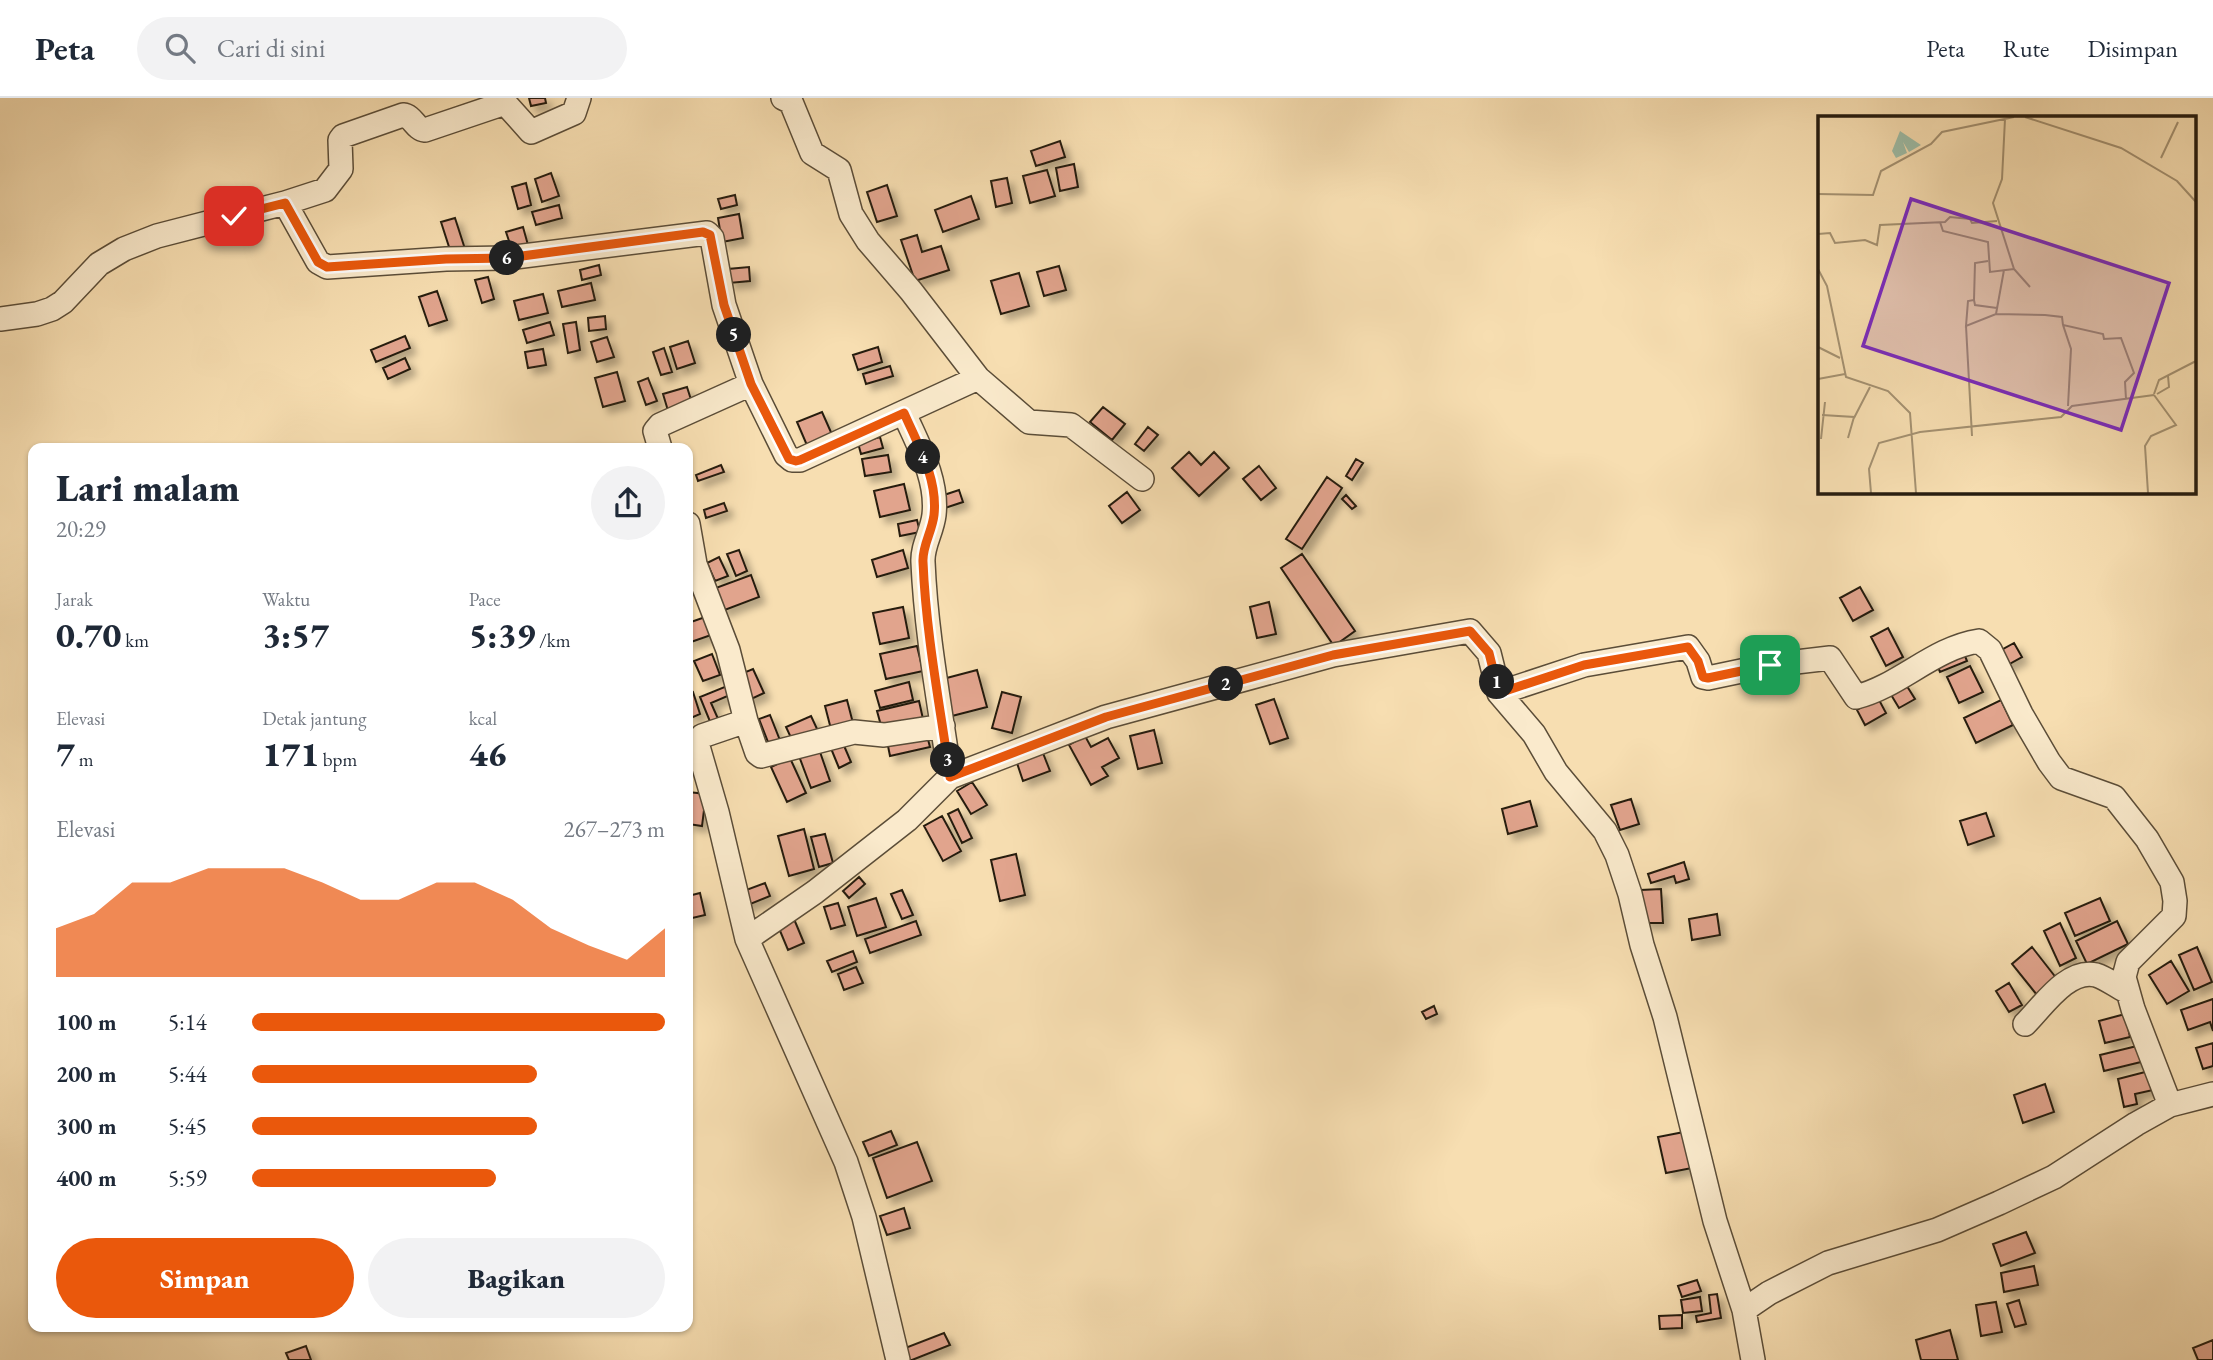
<!DOCTYPE html>
<html lang="id">
<meta charset="utf-8">
<style>
body{margin:0;font-family:"EB Garamond",serif;background:#f2f2f3;color:#1f2937;height:100vh;display:flex;flex-direction:column;font-size:26px;white-space:nowrap}
*{box-sizing:border-box;margin:0}
p{font-size:23px;color:#747a83}
.icon{flex:none;width:38px;height:38px;fill:none;stroke:currentColor;stroke-width:2;stroke-linecap:round;stroke-linejoin:round}
.map{position:relative;flex:1;overflow:hidden}
.side{position:absolute;left:28px;top:345px;width:665px;height:889px;display:flex;flex-direction:column;background:#fff;border-radius:14px;box-shadow:0 2px 5px #0004}
.side>*{flex:none}
.pin{position:absolute;display:grid;place-items:center;width:60px;height:60px;color:#fff;margin:-30px;border-radius:14px;box-shadow:0 4px 10px #0006}
.km{position:absolute;width:35px;height:35px;margin:-18px;border-radius:50%;background:#222;color:#fff;font-size:19px;line-height:35px;text-align:center}
.round{display:grid;place-items:center;flex:none;width:74px;height:74px;border-radius:37px;background:#f2f2f3}
.overview{display:flex;align-items:center;justify-content:space-between;height:119px;padding:0 28px}
h1{font-size:38px;font-weight:800;line-height:52px}
.stats{display:grid;grid-template-columns:repeat(3,1fr);gap:10px;height:119px;padding:7px 28px}
.stats div{display:grid;align-content:center}
.stats b{font-size:35px;font-weight:800}
.stats small{font-size:19px;font-weight:400}
.stats p{font-size:19px}
.chart{height:196px;padding:14px 28px}
.chart p{display:flex;justify-content:space-between}
.chart svg{width:100%;height:126px;margin-top:7px;fill:#ea580c;opacity:.7}
.button{display:flex;gap:14px;margin-top:auto;padding:14px 28px}
.button a{flex:1;height:80px;border-radius:42px;background:#ea580c;color:#fff;font-size:28px;font-weight:800;line-height:80px;text-align:center}
.button a+a{background:#f2f2f3;color:#1f2937}
ul{padding:0 28px;list-style:none;font-size:23px}
li{display:grid;grid-template-columns:112px 84px 1fr;align-items:center;height:52px}
li i{height:18px;border-radius:9px;background:#ea580c}
header{display:flex;align-items:center;gap:42px;box-sizing:border-box;height:98px;padding:0 35px;background:#fff;border-bottom:2px solid #e0e1e3}
header strong{font-size:33px}
nav{display:flex;gap:38px;margin-inline-start:auto;font-size:24px}
.search{width:490px;height:63px;background:#f2f2f3;display:flex;align-items:center;gap:18px;box-sizing:border-box;padding:0 24px;border-radius:38px;color:#747a83;font-size:26px}
.map>svg:first-child{display:block}
.building{fill:#e1a48d;stroke:#271d10;stroke-width:2;filter:url(#shadow)}
.lines{fill:none;stroke-linecap:round;stroke-linejoin:round}
.minor-casing{stroke:#5b4d38;stroke-width:26}
.minor{stroke:#faeacc;stroke-width:23}
.route-casing{stroke:#fff;stroke-width:14}
.route{stroke:#ea580c;stroke-width:9}
.inset-road{fill:none;stroke:#a49171;stroke-width:2}
.view{fill:#7b2cbf;fill-opacity:0.15;stroke:#7b2cbf;stroke-width:3.5}
.inset-edge{fill:none;stroke:#271d10;stroke-width:3.5}
</style>
<header>
<strong>Peta</strong>
<div class="search"><svg class="icon" aria-label="search" viewBox="0 0 24 24"><circle cx="10" cy="10" r="6"/><path d="M15 15l6 6"/></svg>Cari di sini</div>
<nav><a>Peta</a><a>Rute</a><a>Disimpan</a></nav>
</header>
<div class="map">
<svg width="2213" height="1262" viewBox="0 0 2213 1262">
<defs>
<filter id="shadow"><feDropShadow dx="6" dy="6" stdDeviation="3.5" flood-color="#0004"/></filter>
</defs>
<rect width="100%" height="100%" fill="#f7deb1"/>
<filter id="stains"><feTurbulence type="fractalNoise" baseFrequency=".00286" numOctaves="4"/><feColorMatrix values="0 0 0 0 .2 0 0 0 0 .09 0 0 0 0 .02 0 0 0 .5 -.17"/></filter>
<radialGradient id="worn" r=".72"><stop offset=".6" stop-color="#630" stop-opacity="0"/><stop offset="1" stop-color="#630" stop-opacity=".3"/></radialGradient>
<path class="building" d="M529 0H545L546 5 531 8Z
M1060 43 1065 59 1036 68 1031 53Z
M1074 66 1078 89 1060 93 1056 70Z
M1047 72 1055 98 1030 105 1023 78Z
M551 75 559 98 542 104 535 81Z
M1007 80 1012 105 996 109 991 83Z
M526 85 531 107 518 111 512 89Z
M887 87 897 118 877 124 867 94Z
M735 97 737 107 721 111 718 101Z
M971 98 979 121 943 134 935 112Z
M559 107 562 120 536 127 532 114Z
M739 116 743 140 722 144 718 120Z
M455 120 465 151 451 155 441 124Z
M523 129 528 147 512 152 506 134Z
M917 137 922 154 941 148 949 172 915 183 901 142Z
M599 167 601 177 582 182 580 172Z
M1059 168 1066 192 1044 198 1037 174Z
M749 169 750 183 729 185 728 171Z
M1019 175 1029 208 1001 216 991 183Z
M488 179 494 201 482 205 475 182Z
M591 185 595 202 562 209 558 193Z
M437 193 447 222 429 228 419 199Z
M543 196 548 215 519 222 514 203Z
M605 218 606 231 589 233 588 220Z
M550 224 554 237 527 245 523 232Z
M576 224 580 252 568 255 563 226Z
M405 238 410 250 376 264 371 252Z
M607 239 614 259 597 264 591 244Z
M688 243 695 265 677 271 670 249Z
M878 249 882 264 858 272 853 257Z
M664 250 672 274 661 277 653 254Z
M543 251 546 267 528 270 525 254Z
M405 260 410 271 388 281 383 270Z
M890 268 893 278 866 286 863 276Z
M617 274 625 303 603 309 595 280Z
M648 280 657 303 646 307 638 284Z
M687 289 693 308 669 316 663 296Z
M1103 309 1125 326 1112 342 1090 324Z
M822 314 834 341 809 352 797 324Z
M1148 329 1158 337 1144 353 1135 346Z
M880 339 883 350 861 356 858 345Z
M1189 354 1201 367 1214 354 1229 370 1199 398 1172 370Z
M888 357 891 374 865 378 862 361Z
M1356 361 1363 365 1352 382 1346 378Z
M721 367 724 374 698 383 696 377Z
M1259 368 1276 390 1261 402 1243 381Z
M1327 379 1342 390 1302 451 1286 441Z
M904 386 910 412 880 419 874 393Z
M959 392 963 404 945 410 941 398Z
M1127 394 1140 412 1122 425 1109 408Z
M1346 397 1356 408 1352 411 1342 401Z
M724 405 727 413 706 420 704 412Z
M917 422 920 434 900 438 898 426Z
M739 452 747 473 736 478 727 456Z
M903 452 908 470 877 479 872 462Z
M1302 456 1355 533 1334 548 1281 470Z
M719 459 728 478 715 483 707 465Z
M751 477 759 499 722 513 713 491Z
M1860 489 1873 512 1853 523 1840 500Z
M1269 504 1276 536 1257 540 1250 509Z
M903 509 909 540 880 546 873 515Z
M711 517 717 535 688 545V525Z
M1888 530 1903 559 1886 568 1871 539Z
M2014 545 2022 559 2004 569 1996 555Z
M917 548 923 573 886 581 880 556Z
M1962 551 1967 563 1940 574 1935 562Z
M712 556 720 577 703 583 694 563Z
M1970 568 1983 594 1959 605 1947 579Z
M753 571 764 595 747 603 736 578Z
M977 572 987 609 948 619 939 582Z
M909 584 913 602 880 610 875 593Z
M1905 585 1915 601 1899 610 1890 595Z
M727 588 730 597 711 605 719 623 711 626 700 599Z
M693 594 700 616 691 620 688 611V596Z
M1002 594 1021 599 1012 635 992 630Z
M1878 600 1886 615 1865 627 1857 612Z
M1274 601 1288 640 1270 646 1256 607Z
M847 602 854 629 832 635 825 608Z
M2001 602 2013 627 1976 645 1964 620Z
M919 603 923 621 882 631 877 613Z
M770 617 781 645 770 649 759 621Z
M811 618 818 633 793 644 786 629Z
M1154 632 1162 665 1138 671 1130 638Z
M926 634 930 649 890 658 887 643Z
M1085 638 1091 649 1108 640 1119 660 1102 669 1108 678 1091 687 1069 647Z
M842 643 851 664 839 670 830 648Z
M1041 650 1050 673 1023 683 1015 659Z
M819 651 830 683 811 690 799 658Z
M790 660 806 695 787 704 771 669Z
M972 684 987 707 971 716 957 693Z
M688 694 706 696 702 728 688 726Z
M1631 701 1639 726 1620 732 1611 707Z
M1530 703 1537 728 1508 736 1502 711Z
M958 711 972 740 962 745 948 716Z
M1986 715 1994 738 1968 747 1960 723Z
M942 718 961 753 943 763 924 728Z
M804 731 814 771 789 778 778 738Z
M825 736 833 765 819 769 811 739Z
M1016 756 1025 797 1000 803 991 762Z
M1684 764 1689 781 1676 785 1674 778 1651 785 1648 776Z
M859 779 865 786 849 800 843 793Z
M765 785 770 798 743 809 738 795Z
M1661 791 1663 825H1643L1641 792Z
M902 792 913 817 902 821 891 796Z
M700 795 705 817 688 821V798Z
M876 800 886 829 857 838 848 809Z
M2100 800 2110 823 2075 838 2065 815Z
M838 805 845 827 831 831 824 809Z
M1717 816 1720 837 1692 842 1689 821Z
M794 821 804 845 788 852 778 828Z
M916 823 921 837 870 855 865 841Z
M2117 823 2128 846 2087 866 2076 843Z
M2060 825 2076 860 2060 868 2044 833Z
M2032 849 2057 881 2037 897 2012 866Z
M2197 849 2212 884 2194 892 2179 857Z
M853 853 857 864 832 874 827 863Z
M2171 863 2189 893 2167 906 2149 877Z
M856 869 863 885 844 892 838 876Z
M2009 885 2022 907 2009 914 1996 893Z
M2213 901V933L2210 924 2188 932 2181 912Z
M1434 908 1437 916 1426 921 1422 914Z
M2125 916 2130 939 2105 945 2099 923Z
M2213 945V968L2203 971 2196 950Z
M2137 948 2141 964 2104 973 2100 957Z
M2149 973 2153 992 2135 996 2137 1006 2124 1009 2118 981Z
M2045 986 2054 1014 2023 1025 2014 997Z
M891 1033 897 1047 869 1058 863 1044Z
M1684 1034 1692 1070 1666 1075 1658 1039Z
M917 1044 932 1083 887 1100 873 1060Z
M904 1110 910 1130 887 1137 880 1118Z
M2026 1134 2035 1155 2001 1168 1993 1146Z
M2034 1168 2038 1187 2004 1194 2001 1175Z
M1697 1182 1701 1193 1682 1199 1678 1188Z
M1717 1196 1721 1220 1697 1224 1696 1218 1711 1215 1709 1197Z
M1700 1199 1702 1213 1683 1215 1681 1202Z
M2019 1202 2026 1226 2015 1229 2007 1206Z
M1996 1204 2002 1234 1981 1238 1976 1207Z
M1682 1217V1230L1660 1231 1659 1218Z
M1950 1232 1958 1262H1921L1916 1242Z
M944 1235 950 1247 912 1262H904L900 1252Z
M2213 1242V1262H2198L2193 1250Z
M306 1248 311 1262H289L286 1255Z"/>
<g class="lines">
<g class="minor-casing">
<path id="minor" d="M783 0 791 4 812 55 839 72 851 116 868 143 911 193 978 280 1029 324 1071 327 1142 381
M285 105 318 164 327 169 446 161 507 160 707 135 712 140 724 207 751 286 786 357 792 362H800L978 280
M0 221 37 216 52 211 63 204 99 166 124 151 157 138 285 105 325 92 341 71 340 42 343 38 403 17C413 18 415 31 425 32L505 5 531 34 574 15 579 0
M904 315C918 347 938 381 934 417 932 434 922 448 923 464 926 536 940 608 950 679
M660 350 655 333 660 327 751 286
M688 426 695 466 728 552 746 623 702 638 697 645 717 714 747 841 815 794 907 722 950 679 1106 619 1333 557 1470 533 1489 555 1499 595 1584 567 1688 549 1698 563 1703 579 1708 580 1770 567 1830 560 1856 599C1900 588 1933 550 1979 543L1990 552 2021 616 2049 664 2061 680 2114 699 2147 741 2172 784 2175 803 2174 818 2128 864 2124 879 2133 911 2170 1007
M1499 595 1534 636 1556 674 1605 733 1617 757 1630 796 1642 847 1665 919 1715 1123 1744 1212
M746 623 757 655 761 658 854 634 884 637 943 628
M747 841 846 1064 864 1119 898 1262
M2025 926C2043 908 2068 870 2096 877 2106 880 2116 888 2126 893
M1753 1262 1744 1212 1769 1195 1828 1165 1937 1132 1999 1105 2054 1079 2136 1026 2170 1007 2213 996"/>
</g>
<use href="#minor" class="minor"/>
</g>
<g class="lines">
<g class="route-casing">
<path id="route" d="M234 118 285 105 318 164 327 169 446 161 507 160 703 134 710 137 724 207 751 286 789 361 796 363 800 362 904 315C918 347 938 381 934 417 932 434 922 448 923 464 926 536 940 608 950 679L1106 619 1333 557 1470 533 1489 555 1499 595 1584 567 1688 549 1698 563 1703 579 1708 580 1770 567"/>
</g>
<use href="#route" class="route"/>
</g>
<g transform="translate(1818 18)">
<rect width="378" height="378" fill="#f7deb1"/>
<path d="M82 15 103 29 91 36 85 26 89 37 78 42 74 35Z" fill="#9ebda7"/>
<path class="inset-road" d="M207 1 303 32 359 65 378 86M187 3 184 63 175 87 196 153 212 171M343 42 360 6M0 78 55 79 63 55 113 28 124 16 196 1M122 106 125 115 170 126 172 156 196 153M0 118 12 117 17 127 47 124 59 129 62 109 127 106 132 101 152 103 154 107 179 105M170 145 157 147 156 184 150 185 148 210 178 198 227 199 244 201 245 209 285 218 286 223 303 222 316 257 307 266 308 283M0 153 9 170 28 261 70 275 92 297 98 377M156 184 157 189 179 192M178 198 186 154M245 209 253 233 250 290M148 210 154 320M0 231 22 242M0 263 27 258M336 278 341 264 378 245M339 278 351 271 350 260M4 299 36 301 30 322M36 302 52 271M3 323 7 286M53 377 51 353 61 327 102 316 243 301 254 290 336 279M330 377 327 330 333 320 358 309 336 279"/>
<path class="view" d="M93 83 351 167 303 314 45 230Z"/>
<rect width="378" height="378" class="inset-edge"/>
</g>
<rect width="100%" height="100%" filter="url(#stains)"/>
<rect width="100%" height="100%" fill="url(#worn)"/>
</svg>
<div class="pin" style="left:1770px;top:567px;background:#1e9e55"><svg class="icon" aria-label="arrive" viewBox="0 0 24 24"><path d="M6 21V4h12l-3 4 3 4H6"/></svg></div>
<div class="pin" style="left:234px;top:118px;background:#d93025"><svg class="icon" aria-label="check" viewBox="0 0 24 24"><path d="M5 12l5 5 9-10"/></svg></div>
<b class="km" style="left:1497px;top:584px">1</b>
<b class="km" style="left:1226px;top:586px">2</b>
<b class="km" style="left:948px;top:662px">3</b>
<b class="km" style="left:923px;top:359px">4</b>
<b class="km" style="left:734px;top:237px">5</b>
<b class="km" style="left:507px;top:160px">6</b>
<section class="side">
<div class="overview"><div><h1>Lari malam</h1><p>20:29</p></div><a class="round"><svg class="icon" aria-label="share" viewBox="0 0 24 24"><path d="M12 15V3M7 8l5-5 5 5M5 13v7h14v-7"/></svg></a></div>
<div class="stats">
<div><p>Jarak</p><b>0.70<small> km</small></b></div>
<div><p>Waktu</p><b>3:57</b></div>
<div><p>Pace</p><b>5:39<small> /km</small></b></div>
</div>
<div class="stats">
<div><p>Elevasi</p><b>7<small> m</small></b></div>
<div><p>Detak jantung</p><b>171<small> bpm</small></b></div>
<div><p>kcal</p><b>46</b></div>
</div>
<div class="chart"><p><span>Elevasi</span>267–273 m</p>
<svg viewBox="0 0 160 44" preserveAspectRatio="none"><path d="M0 44V27L10 22L20 11L30 11L40 6L50 6L60 6L70 11L80 17L90 17L100 11L110 11L120 17L130 27L140 33L150 38L160 27V44z"/></svg>
</div>
<ul>
<li><b>100 m</b>5:14<i style="width:100%"></i></li>
<li><b>200 m</b>5:44<i style="width:69%"></i></li>
<li><b>300 m</b>5:45<i style="width:69%"></i></li>
<li><b>400 m</b>5:59<i style="width:59%"></i></li>
</ul>
<div class="button"><a>Simpan</a><a>Bagikan</a></div>
</section>
</div>
